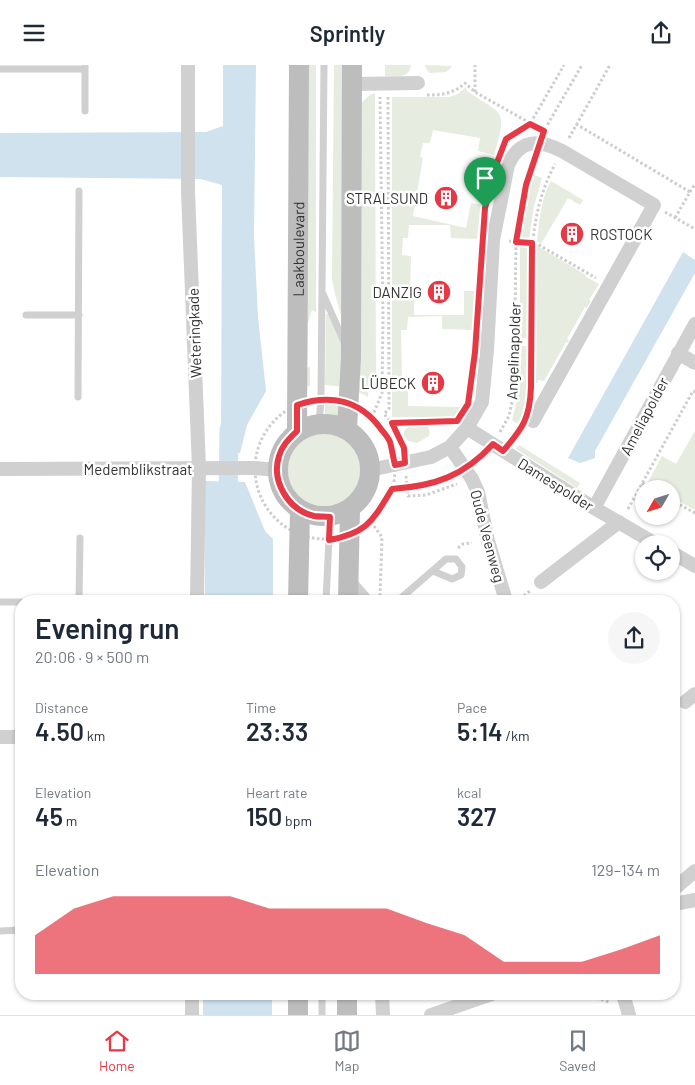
<!DOCTYPE html>
<meta charset="utf-8">
<style>
body{margin:0;font-family:Barlow,sans-serif;background:#f6f6f7;color:#1f2937;height:100vh;display:flex;flex-direction:column;font-size:19px;white-space:nowrap}
*{box-sizing:border-box;margin:0}
p{font-size:16px;color:#747a83}
.icon{flex:none;width:28px;height:28px;fill:none;stroke:currentColor;stroke-width:2;stroke-linecap:round;stroke-linejoin:round}
.map{position:relative;flex:1;overflow:hidden}
.drawer{position:absolute;left:15px;top:530px;width:665px;height:405px;display:flex;flex-direction:column;background:#fff;border-radius:20px;box-shadow:0 1px 4px #0004}
.drawer>*{flex:none}
.needle{width:32px;rotate:231deg}
.buttons{position:absolute;left:635px;top:415px;display:grid;gap:10px}
.buttons a{display:grid;place-items:center;width:45px;height:45px;border-radius:50%;background:#fff;box-shadow:0 1px 4px #0004;font-size:25px}
.pin{position:absolute;display:grid;place-items:center;width:42px;height:42px;color:#fff;margin:-51px -21px;border-radius:50% 50% 50% 0;rotate:-45deg;box-shadow:0 0 5px #0007}
.pin .icon{rotate:45deg}
.round{display:grid;place-items:center;flex:none;width:52px;height:52px;border-radius:26px;background:#f6f6f7}
.headline{display:flex;align-items:center;justify-content:space-between;height:85px;padding:0 20px}
h1{font-size:28px;font-weight:600;line-height:38px}
.figures{display:grid;grid-template-columns:repeat(3,1fr);gap:8px;height:85px;padding:5px 20px}
.figures div{display:grid;align-content:center}
.figures b{font-size:25px;font-weight:600}
.figures small{font-size:14px;font-weight:400}
.figures p{font-size:14px}
.chart{height:140px;padding:10px 20px}
.chart p{display:flex;justify-content:space-between}
.chart svg{width:100%;height:90px;margin-top:5px;fill:#e63946;opacity:.7}
header{display:flex;justify-content:space-between;align-items:center;height:65px;padding:0 20px;background:#fff;font-size:22px;font-weight:600}
.dock{display:flex;justify-content:space-around;align-items:center;height:70px;border-top:1px solid #e0e1e3;background:#fff;font-size:14px;color:#747a83}
.dock a{display:grid;justify-items:center;gap:2px}
.dock .current{color:#e63946}
.map>svg:first-child{display:block}
.green{fill:#e6ecdf}
.water{fill:#cfe2ee}
.lines{fill:none;stroke-linecap:round;stroke-linejoin:round}
.canal{stroke:#cfe2ee;stroke-width:19}
.path{stroke:#cdcdcd;stroke-width:3;stroke-dasharray:2.5 2.5;stroke-linecap:butt}
.service{stroke:#d0d0d0;stroke-width:7}
.minor{stroke:#d0d0d0;stroke-width:14}
.secondary{stroke:#bdbdbd;stroke-width:20}
.route-casing{stroke:#fff;stroke-width:10}
.route{stroke:#e63946;stroke-width:6}
.labels{text-anchor:middle;dominant-baseline:central;stroke-width:5;stroke-linejoin:round;paint-order:stroke}
.poi-label{font-size:15px;fill:#333;stroke:#fff;text-anchor:end}
.street-label{font-size:15px;fill:#333;stroke:#fff}
</style>
<header><svg class="icon" aria-label="menu" viewBox="0 0 24 24"><path d="M4 6h16M4 12h16M4 18h16"/></svg>Sprintly<svg class="icon" aria-label="share" viewBox="0 0 24 24"><path d="M12 15V3M7 8l5-5 5 5M5 13v7h14v-7"/></svg></header>
<div class="map">
<svg width="695" height="950" viewBox="0 0 695 950">
<rect width="100%" height="100%" fill="#fff"/>
<path class="green" d="M304 0H316V247L312 245 308 258 307 303 310 302V321L304 322Z
M334 0H345L342 254 335 229 332 214Z
M385 0H411C410 14 396 11 385 11Z
M425 0 451 1V3L446 7 430 8 426 4Z
M466 22 467 26C503 51 508 42 494 90L478 86 480 73 433 65 430 78H423L420 92 423 93 413 151 466 163 471 138 481 140 477 174 451 173 450 160H409L408 173H403L402 190 411 191 410 227H414V250H464V226H474L472 265 442 264V251L408 252 407 265H401L402 318H408V341L462 342 455 352H392V32H449L458 29Z
M375 28 376 316H369L368 332 355 325 359 40 370 30Z
M534 110 542 113 534 141 529 174 521 173 526 141Z
M551 116 583 135 580 140 568 133 541 179 537 176C539 157 541 133 551 116Z
M537 181 586 210 585 211 599 219 589 235 591 236 587 243 585 242 567 274 569 276 567 278 566 277 544 316 538 315V318H536Z
M520 182H528V273H520Z
M326 249H329L342 281 345 322 325 320Z
M520 281H527C527 308 529 334 519 360L512 355 519 327Z
M325 338 344 341 338 353 325 352Z
M414 360C423 359 432 360 429 371L417 378 408 376 404 371V366L409 361Z
M695 366V445L671 432V424H656L647 419 662 391 676 399Z
M288 405a36 36 0 1 1 72 0a36 36 0 1 1-72 0Z
M519 380 580 418 577 423 516 384Z"/>
<path class="water" d="M223 0H256L254 171 258 252 266 326 247 360 240 388 221 390 222 120 201 114 0 112V68L206 67 223 61Z
M683 187 695 195V208L595 386V393L580 398 568 393Z
M205 416 245 417 265 466 273 474V536H205Z
M203 929H272V950H203Z"/>
<g class="lines">
<path class="canal" d="M228 441 229 364"/>
<path class="path" d="M475 27V0
M427 30C442 30 453 29 465 18L475 27 537 62
M388 32 389 344 384 349 392 358 452 356
M576 59 690 127 675 153
M523 64 530 59 564 0
M545 64 582 0
M569 73 610 0
M690 127 695 119
M665 147 695 164
M509 176 537 179 596 213
M531 326 533 175C536 147 542 124 555 99
M255 404a70 70 0 1 1 140 0a70 70 0 1 1-140 0Z
M372 352 382 328 383 254 380 32
M392 358 404 382
M500 367 509 351 514 327 516 177 526 120 535 94
M513 374 522 363
M406 411 408 431 426 430 457 419
M642 418 651 424
M392 425 426 420 452 412
M671 435 695 448
M628 444 693 326 695 327
M371 457 382 472 380 531
M458 483 463 479 472 478
M520 534 531 525
M582 929 609 937"/>
<path class="service" d="M85 1V46
M0 4H85
M323 229 345 279
M26 250H79
M78 332 79 126
M319 358 321 334 324 0
M79 536 80 473
M326 536 330 452
M398 536 401 533 446 494H456L462 502 461 510 452 514 433 506
M0 537H21
M0 866 21 865
M322 950V929"/>
<path class="minor" d="M188 0V127L199 403 197 536
M352 19 418 18
M678 288 695 298
M467 363 594 443 656 479
M450 382 472 414 478 427 488 476 506 536
M0 404 255 403 277 405
M370 405 431 392 450 382 467 363 482 337 487 285 493 175 508 100C520 74 538 74 562 86L654 140 533 356
M594 443 695 259
M671 487 695 501
M348 515 366 536
M541 517 619 457
M685 637 695 629
M0 672H21
M674 824 695 806
M674 839 695 835
M382 929 383 950
M623 929 629 950
M192 950V929
M431 950 492 929"/>
<g class="secondary">
<circle cx="324" cy="405" r="46"/>
<path d="M347 364 351 293 352 0"/>
<path id="s1" d="M297 366 299 0"/>
<path d="M298 536 300 445"/>
<path d="M348 536 350 444"/>
<path d="M298 929V950"/>
<path d="M347 950V929"/>
</g>
</g>
<g class="lines">
<g class="route-casing">
<path id="route" d="M530 59 544 66 526 120 516 177 532 178 531 322C530 353 523 363 503 386L493 379C464 411 435 421 392 424 373 455 368 468 329 475L330 452C325 451 319 452 314 451 288 445 271 416 279 391 282 380 290 373 297 366V340C330 329 360 335 381 364 384 368 388 372 390 377 392 384 393 392 395 400L405 398 404 383 392 358 457 356 468 339 475 287 485 143 495 103 506 74Z"/>
</g>
<use href="#route" class="route"/>
</g>
<defs>
<g id="building-disc" transform="scale(1.25)"><circle r="9.5" fill="#e63946" stroke="#fff"/><path d="M-4-6H4V6H1V3H-1V6H-4ZM-2.5-4.3h1.7v1.8h-1.7ZM.8-4.3h1.7v1.8H.8ZM-2.5-1h1.7V.8h-1.7ZM.8-1h1.7V.8H.8Z" fill="#fff"/></g>
</defs>
<g fill-rule="evenodd">
<use href="#building-disc" x="446" y="133"/>
<use href="#building-disc" x="572" y="169"/>
<use href="#building-disc" x="439" y="227"/>
<use href="#building-disc" x="433" y="318"/>
</g>
<g class="labels">
<g class="poi-label">
<text x="428" y="133">STRALSUND</text>
<text x="590" y="169" text-anchor="start">ROSTOCK</text>
<text x="422" y="227">DANZIG</text>
<text x="416" y="318">LÜBECK</text>
</g>
<g class="street-label">
<text stroke="none"><textPath href="#s1" startOffset="182">Laakboulevard</textPath></text>
<text transform="translate(194 268) rotate(-92)">Weteringkade</text>
<text transform="translate(513 286) rotate(-88)">Angelinapolder</text>
<text transform="translate(644 351) rotate(-62)">Ameliapolder</text>
<text x="138" y="404">Medemblikstraat</text>
<text transform="translate(556 419) rotate(32)">Damespolder</text>
<text transform="translate(488 471) rotate(75)">Oude Veenweg</text>
</g>
</g>
</svg>
<div class="buttons">
<a><svg class="needle" viewBox="-14 -14 28 28"><path d="M0-13l5 13h-10z" fill="#e53935"/><path d="M0 13l5-13h-10z" fill="#747a83"/></svg></a>
<a><svg class="icon" aria-label="locate" viewBox="0 0 24 24"><circle cx="12" cy="12" r="6"/><path d="M12 2v4M12 18v4M2 12h4M18 12h4"/></svg></a>
</div>
<div class="pin" style="left:485px;top:143px;background:#1e9e55"><svg class="icon" aria-label="arrive" viewBox="0 0 24 24"><path d="M6 21V4h12l-3 4 3 4H6"/></svg></div>
<section class="drawer">
<div class="headline"><div><h1>Evening run</h1><p>20:06 · 9 × 500 m</p></div><a class="round"><svg class="icon" aria-label="share" viewBox="0 0 24 24"><path d="M12 15V3M7 8l5-5 5 5M5 13v7h14v-7"/></svg></a></div>
<div class="figures">
<div><p>Distance</p><b>4.50<small> km</small></b></div>
<div><p>Time</p><b>23:33</b></div>
<div><p>Pace</p><b>5:14<small> /km</small></b></div>
</div>
<div class="figures">
<div><p>Elevation</p><b>45<small> m</small></b></div>
<div><p>Heart rate</p><b>150<small> bpm</small></b></div>
<div><p>kcal</p><b>327</b></div>
</div>
<div class="chart"><p><span>Elevation</span>129–134 m</p>
<svg viewBox="0 0 160 44" preserveAspectRatio="none"><path d="M0 44V25L10 12L20 6L30 6L40 6L50 6L60 12L70 12L80 12L90 12L100 19L110 25L120 38L130 38L140 38L150 32L160 25V44z"/></svg>
</div>
</section>
</div>
<nav class="dock">
<a class="current"><svg class="icon" aria-label="home" viewBox="0 0 24 24"><path d="M3 11l9-7 9 7M6 9v11h12V9"/></svg>Home</a>
<a><svg class="icon" aria-label="map" viewBox="0 0 24 24"><path d="M3 6l6-2 6 2 6-2v14l-6 2-6-2-6 2zM9 4v14M15 6v14"/></svg>Map</a>
<a><svg class="icon" aria-label="saved" viewBox="0 0 24 24"><path d="M7 4h10v16l-5-4-5 4z"/></svg>Saved</a>
</nav>
